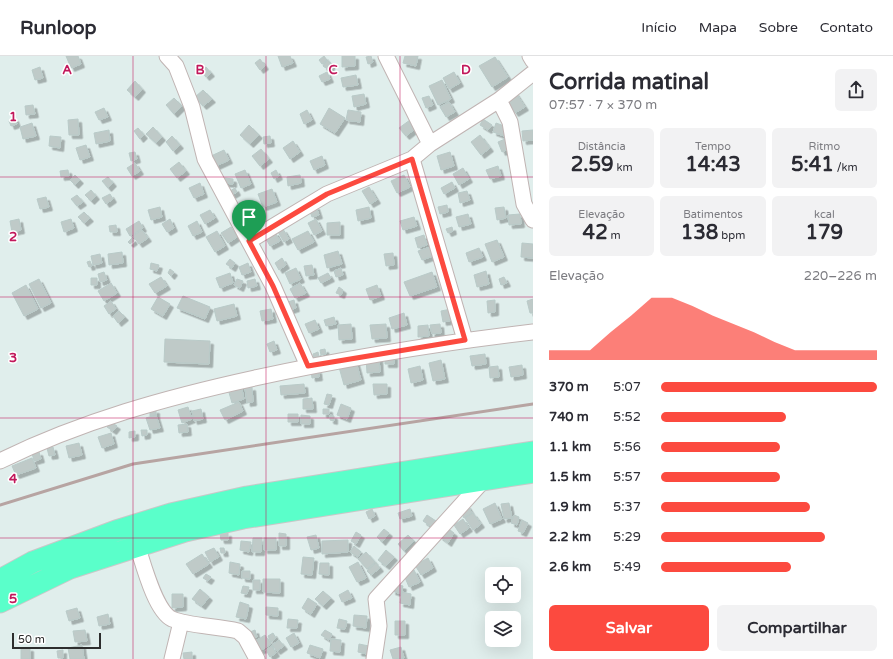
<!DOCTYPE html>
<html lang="pt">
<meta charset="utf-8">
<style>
body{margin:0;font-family:"Varela Round",sans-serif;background:#f2f2f3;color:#2b2b33;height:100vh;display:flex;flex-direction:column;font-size:15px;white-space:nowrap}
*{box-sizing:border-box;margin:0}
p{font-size:13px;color:#7c7c81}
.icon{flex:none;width:22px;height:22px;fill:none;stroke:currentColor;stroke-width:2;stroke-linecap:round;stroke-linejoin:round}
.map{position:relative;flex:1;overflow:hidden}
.details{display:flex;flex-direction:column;background:#fff;width:360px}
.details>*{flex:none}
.controls{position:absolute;left:485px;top:511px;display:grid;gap:8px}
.controls a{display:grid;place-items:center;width:36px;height:36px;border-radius:6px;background:#fff;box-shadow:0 4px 16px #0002;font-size:20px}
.scale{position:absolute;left:12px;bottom:10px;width:89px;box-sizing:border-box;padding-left:4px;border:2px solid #2d2d2d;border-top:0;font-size:11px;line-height:14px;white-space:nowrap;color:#2d2d2d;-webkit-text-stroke:3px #fff;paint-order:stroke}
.pin{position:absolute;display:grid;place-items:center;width:34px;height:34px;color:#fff;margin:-41px -17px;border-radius:50% 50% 50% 0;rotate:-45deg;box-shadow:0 0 4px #0007}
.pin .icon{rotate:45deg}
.round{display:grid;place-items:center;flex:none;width:42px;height:42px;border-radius:6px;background:#f2f2f3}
.headline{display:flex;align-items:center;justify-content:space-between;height:68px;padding:0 16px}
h1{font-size:22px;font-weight:700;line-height:30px}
.figures{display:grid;grid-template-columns:repeat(3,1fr);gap:6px;height:68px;padding:4px 16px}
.figures div{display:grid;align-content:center;border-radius:6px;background:#f2f2f3;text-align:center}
.figures b{font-size:20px;font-weight:700}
.figures small{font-size:11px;font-weight:400}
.figures p{font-size:11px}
.chart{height:112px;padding:8px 16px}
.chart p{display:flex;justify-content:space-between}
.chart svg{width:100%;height:72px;margin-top:4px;fill:#fc4a3f;opacity:.7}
.action{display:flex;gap:8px;margin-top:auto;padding:8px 16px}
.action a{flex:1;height:46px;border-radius:6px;background:#fc4a3f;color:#fff;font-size:16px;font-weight:700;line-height:46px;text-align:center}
.action a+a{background:#f2f2f3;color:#2b2b33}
ul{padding:0 16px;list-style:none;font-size:13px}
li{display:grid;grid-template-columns:64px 48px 1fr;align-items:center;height:30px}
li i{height:10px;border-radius:5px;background:#fc4a3f}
header{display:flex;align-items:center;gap:24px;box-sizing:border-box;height:56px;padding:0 20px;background:#fff;border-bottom:1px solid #e1e1e2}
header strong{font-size:19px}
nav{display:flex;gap:22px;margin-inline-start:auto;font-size:14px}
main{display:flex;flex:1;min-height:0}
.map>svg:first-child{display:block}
.building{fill:#bfcac8;stroke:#b9cac8;filter:url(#shadow)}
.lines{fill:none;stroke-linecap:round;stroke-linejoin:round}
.minor-casing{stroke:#c0b4b3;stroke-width:17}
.highway-casing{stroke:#c8c8c8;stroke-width:23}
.minor{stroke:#fff;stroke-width:15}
.highway{stroke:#5affca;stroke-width:21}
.rail{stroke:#b7a4a2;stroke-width:3}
.route-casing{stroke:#fff;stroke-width:8}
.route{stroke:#fc4a3f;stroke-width:5}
.grid{fill:none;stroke:#c2185b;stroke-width:1;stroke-opacity:0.55}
.grid-label{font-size:13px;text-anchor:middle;font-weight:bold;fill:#c2185b;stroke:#fff;stroke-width:3;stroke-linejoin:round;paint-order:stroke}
</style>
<header>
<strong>Runloop</strong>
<nav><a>Início</a><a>Mapa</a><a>Sobre</a><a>Contato</a></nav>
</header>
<main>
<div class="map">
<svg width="533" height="603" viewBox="0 0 533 603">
<defs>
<filter id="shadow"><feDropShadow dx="3.5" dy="3.5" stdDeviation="0" flood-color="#0004"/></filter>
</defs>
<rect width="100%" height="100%" fill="#e0eeec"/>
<path class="building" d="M66 0H78L81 8 71 12Z
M278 0H290L293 7 282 11Z
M324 0 327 4 322 8 319 4Z
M342 0H355V10L342 11Z
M371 0 373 6 368 8 366 1Z
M405 0H418L416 10 403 7Z
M495 1 508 21 492 31 479 10Z
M260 3 265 10 260 14 255 7Z
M327 4 332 8 329 14 323 10Z
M40 11 43 22 35 24 32 14Z
M206 11 211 17 206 21 201 15Z
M327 16 330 23 322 26 319 20Z
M454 16 460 27 449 33 443 22Z
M356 19 358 29 343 31 341 22Z
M442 24 451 43 438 49 429 30Z
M135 25 142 33 135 41 127 34Z
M203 34 212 43 203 50 195 41Z
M515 36 525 51 515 57 505 43Z
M364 38 366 48 354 51 352 40Z
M429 40 433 49 426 52 422 42Z
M174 42 182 50 174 58 166 49Z
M449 46 455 56 446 61 440 51Z
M33 49 35 58 26 59 25 50Z
M104 52 108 61 99 64 95 56Z
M329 52 345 62 335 77 320 68Z
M307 54 312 64 304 68 300 58Z
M348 54 361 56 360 66 346 64Z
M15 62 17 68 11 70 9 65Z
M78 63 79 79H69L68 64Z
M483 63 492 69 488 74 480 69Z
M410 64 416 72 406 80 399 72Z
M32 67 36 80 23 83 20 71Z
M496 67 507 71 504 80 493 76Z
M249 69 259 79 250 88 240 79Z
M153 71 162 81 156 87 146 78Z
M138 72 144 79 140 83 134 75Z
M109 74 110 85 96 88 94 77Z
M533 74V84L523 85 522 75Z
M480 79 490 92 481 99 471 86Z
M50 80 61 81 60 92 49 90Z
M172 80 180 89 173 95 166 86Z
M270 80 271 87 264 88 263 81Z
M505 83 509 93 502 96 498 86Z
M293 85 300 96 290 103 283 92Z
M86 89 90 101 80 104 76 92Z
M261 93 269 103 260 110 252 100Z
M224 94 229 104 216 110 211 100Z
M135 96 137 103 131 105 129 97Z
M450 96 454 110 441 114 437 100Z
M322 100 325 109 314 114 310 105Z
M179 106 186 115 177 122 170 113Z
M135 107 140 115 132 120 127 112Z
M498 110 501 120 490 123 486 114Z
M463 112 469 123 459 129 453 118Z
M68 114 69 120 61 121 60 115Z
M245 114 251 128 241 132 235 118Z
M276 114 279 120 274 123 271 117Z
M75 119 80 124 75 129 70 124Z
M300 119 301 127 288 130 287 121Z
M404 119 410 131 397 137 391 125Z
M108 121 113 127 108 132 102 125Z
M225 122 233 123V128L224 127Z
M452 126 455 132 444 138 441 132Z
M200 127 204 138 194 142 189 132Z
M369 131 377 144 370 148 362 135Z
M235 132 237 136 232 139 230 135Z
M272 133 277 146 263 151 258 138Z
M91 134 96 140 91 145 85 139Z
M467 135 470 144 460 147 458 137Z
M110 138 113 143 106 148 102 142Z
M77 139 83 146 77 150 71 143Z
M46 141 49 151 40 153 37 143Z
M447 149 448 156 440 158 438 151Z
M316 150 319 159 312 161 309 153Z
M160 151 162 161 151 164 148 154Z
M369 151 371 162 358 165 356 154Z
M504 151 506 162 497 164 495 152Z
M210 154 215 162 205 168 200 159Z
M84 156 90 162 84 167 78 161Z
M468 158 471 168 459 171 456 161Z
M520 158 521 168 509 169 508 159Z
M414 161 417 170 403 174 400 165Z
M19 163 21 174 12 176 10 165Z
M71 163 74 172 64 176 61 166Z
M170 163 174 172 167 176 162 168Z
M316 163 322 175 314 179 308 167Z
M139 165 143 172 130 180 126 173Z
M197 165 202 176 193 180 188 170Z
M340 166V179H327V167Z
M116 169 117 176H110L109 170Z
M231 171 237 181 228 187 221 177Z
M452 171 453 175 448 177 446 173Z
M283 173 289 183 284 186 278 176Z
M142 174 148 182 139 188 133 180Z
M217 175 225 190 215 196 206 181Z
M308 175 314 186 298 194 292 183Z
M275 176 280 185 270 190 265 181Z
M424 179 427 189 418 192 415 182Z
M132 182 134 185 130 188 128 186Z
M497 184 504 201 492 206 485 188Z
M522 187 533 188V202L521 201Z
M430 191 433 200 422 204 418 195Z
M479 192 483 201 469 206 466 197Z
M338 195 342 208 327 212 324 199Z
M122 196 123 207 109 209 108 198Z
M393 197 394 209 386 210 384 198Z
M100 198 102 207 93 209 91 200Z
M282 202 286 209 279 214 275 207Z
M230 203 235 207 232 212 226 208Z
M90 205 92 210 89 211 87 206Z
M151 207 159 209 157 215 150 213Z
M248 207 251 216 242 219 239 211Z
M312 209 314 219 306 220 304 210Z
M296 212 301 223 290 228 285 217Z
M341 212 343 219 336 221 334 215Z
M170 213 174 216 171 220 168 217Z
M486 215 489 228 477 231 474 219Z
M104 216 107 224 100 226 98 218Z
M432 216 437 231 410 240 404 226Z
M230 217 233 227 220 232 216 222Z
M328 217 331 222 321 227 318 222Z
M161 221 167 230 155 237 149 228Z
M504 221 507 227 501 229 499 223Z
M91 222H97V229H91Z
M39 223 51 247 41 252 29 228Z
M237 223 243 225 240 232 234 229Z
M255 223 257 230 248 232 247 225Z
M111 227 117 237 104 245 98 235Z
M300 227 306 237 295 242 290 233Z
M26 229 38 253 24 260 12 237Z
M377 229 381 240 370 244 366 233Z
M339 231 343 234 341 239 336 237Z
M183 240 210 251 205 263 177 252Z
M158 241 170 248 163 260 151 253Z
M533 243V257H530L527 245Z
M294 244 296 252 290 254 288 246Z
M495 244V256L488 257 487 245Z
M111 245 116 253 109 258 104 250Z
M234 248 237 260 217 265 214 253Z
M271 253 273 263 262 265 260 255Z
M451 253 453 264 443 266 441 255Z
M119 255 125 261 118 267 113 260Z
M404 257 407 269 392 273 389 262Z
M334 261 336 268 326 270 324 264Z
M315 264 319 273 309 277 305 268Z
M351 268 352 283 339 284 338 269Z
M386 268 387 282 372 283 370 269Z
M440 268 441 277 432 278 430 269Z
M428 269 429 280 418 281V270Z
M165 283 210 285 209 308 164 306Z
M274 285 277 294 270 296 267 288Z
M325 293 326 298 321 299 320 294Z
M318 296 319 301 314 302 313 298Z
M485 298 486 308 472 310 470 300Z
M385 300H394V308H385Z
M379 302 380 316 367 317 366 303Z
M441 304 445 323 433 325 429 307Z
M356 306 361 324 344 329 339 311Z
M522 309 523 319 511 321 509 311Z
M420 310 423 324 411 327 408 313Z
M498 310 499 321 490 322 489 311Z
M318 314 319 321 312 322 311 315Z
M304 328 305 337 281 339 280 330Z
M373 328H387V338L374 339Z
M241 329 244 343 232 347 228 333Z
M252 331 253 346 247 347 245 332Z
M327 338 332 339 329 349 324 348Z
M312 342 313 353H303V343Z
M239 346 243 355 225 364 220 354Z
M341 348 351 352 347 363 337 359Z
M188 351 192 363 182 367 178 354Z
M201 353 203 363 194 365 192 355Z
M323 353H329V358H323Z
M150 354H156V359L150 360Z
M288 358H298V366H288Z
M156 359 160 372 150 374 146 362Z
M301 359 310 360V368H301Z
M330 359 334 360V365L330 364Z
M111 366 117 370 113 375 107 371Z
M187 368 188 376 179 377 178 369Z
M141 374H147V379L142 380Z
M135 375V381L129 382V376Z
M111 377 114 388 102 392 98 381Z
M79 387 82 399 69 402 66 390Z
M53 391 55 399 49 400 47 392Z
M39 396 41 403 34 405 32 397Z
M32 402 36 412 16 419 12 410Z
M495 447 502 463 490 468 483 453Z
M509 447 512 462 504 463 501 448Z
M467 449 472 457 464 462 459 454Z
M372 453 375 460 369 463 366 456Z
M410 453 412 460 400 463 398 457Z
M473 457 481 468 473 474 465 462Z
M427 459 436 465 432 471 423 465Z
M514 459 519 461 517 469 511 467Z
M463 463 469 472 460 478 454 469Z
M522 464 528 467 523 477 518 475Z
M446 471 454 477 448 487 439 480Z
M384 473 389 477 382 486 377 481Z
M356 476 361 479 356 488 351 485Z
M228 477V484H221L220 478Z
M279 477 286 478V490H279Z
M316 479 319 492 311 494 307 481Z
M408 479 414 485 404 495 398 488Z
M253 482H262L261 496H252Z
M264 482H276V494H264Z
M348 484V496L322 498V485Z
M241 485 251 486 249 496 240 494Z
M354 490 361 496 358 501 350 496Z
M214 492 219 501 210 506 205 496Z
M220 492H224L225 497H221Z
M386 494 394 501 386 510 378 504Z
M366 496 375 506 367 513 358 503Z
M202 498 209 508 193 518 186 508Z
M303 501 314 502 312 519 301 518Z
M428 502 433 512 421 519 415 509Z
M230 506 240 508 239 519 229 517Z
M358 506 366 522 357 526 349 511Z
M320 507H329V519L319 518Z
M376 507 380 512 371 519 367 515Z
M414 514 420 526 409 531 404 519Z
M242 515H250V523L242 522Z
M206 518 211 521 208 525 203 522Z
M263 523H280V537L263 536Z
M253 524H260V534H253Z
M394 528 403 530 401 538 392 535Z
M243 530 249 531 247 538 241 537Z
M200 533 209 541 202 550 192 543Z
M348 534 352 542 342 546 339 539Z
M323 535 331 542 323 550 315 543Z
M402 536 411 538 410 549 400 547Z
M172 538H183V551L172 552Z
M308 542 317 548 311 558 302 552Z
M240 546 249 549 246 563 236 561Z
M266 551 278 552V560L266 559Z
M77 552 80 562 69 565 66 555Z
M108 558 110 568 99 570 97 561Z
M354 559 367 560 366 572 353 570Z
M288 563 298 564 297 572H287Z
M339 563 347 565 345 573 337 572Z
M395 565H405V579H395Z
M85 574 87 585 75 586 73 575Z
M255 574 257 581 252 582 250 576Z
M325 574 332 578 329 584 321 579Z
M273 577 276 582 271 586 268 580Z
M294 577 299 587 291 591 286 582Z
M265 579 271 588 260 595 254 586Z
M331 583 341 584 340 596 330 595Z
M279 584 284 590 277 595 272 589Z
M359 588 369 590 367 598 358 596Z
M82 589 84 603H70L68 592Z
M310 589 323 593 320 602 307 597Z
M272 590 276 597 270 601 266 594Z
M401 591 404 602 393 603 390 594Z
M21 592H30V603H21Z
M63 594V602H58L57 595Z
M192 596V603H184L183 597Z"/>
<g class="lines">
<g class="minor-casing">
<path id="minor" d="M167 0 176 10 192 51 205 103 273 230 308 310
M386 0 430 88
M530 0 533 5
M499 44 510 66 524 148 533 164
M249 185 327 138 412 103
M465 284 412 103 430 88 499 44 533 17
M0 405C81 365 168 341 255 322 347 302 440 287 533 276
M137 489C143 507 155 555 172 563 189 570 218 570 238 575L245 581 257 603
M172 603 181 566
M374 603 379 570 376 543 483 425"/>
</g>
<g class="highway-casing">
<path id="highway" d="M0 524 33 506 116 475 171 458 247 441 533 396
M0 546 70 512 185 475 243 462 533 416"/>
</g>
<use href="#minor" class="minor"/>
<use href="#highway" class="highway"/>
<path class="rail" d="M0 449 133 408 533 348"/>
</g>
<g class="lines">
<g class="route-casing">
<path id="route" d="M412 103 465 284 308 310 273 230 249 185 327 138Z"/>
</g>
<use href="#route" class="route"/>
</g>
<path class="grid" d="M133 0V603M266 0V603M400 0V603M0 121H533M0 241H533M0 362H533M0 482H533"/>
<g class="grid-label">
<text x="67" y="18">A</text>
<text x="200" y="18">B</text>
<text x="333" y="18">C</text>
<text x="466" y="18">D</text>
<text x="13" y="65">1</text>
<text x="13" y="185">2</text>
<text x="13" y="306">3</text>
<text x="13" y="427">4</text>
<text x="13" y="547">5</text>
</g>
</svg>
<div class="controls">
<a><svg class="icon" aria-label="locate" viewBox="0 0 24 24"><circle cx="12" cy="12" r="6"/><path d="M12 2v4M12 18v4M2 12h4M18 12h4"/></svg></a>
<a><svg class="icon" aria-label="layers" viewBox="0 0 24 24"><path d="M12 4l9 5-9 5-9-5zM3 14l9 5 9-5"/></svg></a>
</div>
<div class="scale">50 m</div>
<div class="pin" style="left:249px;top:185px;background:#1e9e55"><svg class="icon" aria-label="arrive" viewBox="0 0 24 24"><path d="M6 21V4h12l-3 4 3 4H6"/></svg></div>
</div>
<section class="details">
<div class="headline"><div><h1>Corrida matinal</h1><p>07:57 · 7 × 370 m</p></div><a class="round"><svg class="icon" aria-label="share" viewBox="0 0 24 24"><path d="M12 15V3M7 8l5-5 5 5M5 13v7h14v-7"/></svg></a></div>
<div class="figures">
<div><p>Distância</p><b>2.59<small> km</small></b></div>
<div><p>Tempo</p><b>14:43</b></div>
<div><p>Ritmo</p><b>5:41<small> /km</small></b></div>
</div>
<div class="figures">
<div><p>Elevação</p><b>42<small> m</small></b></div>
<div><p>Batimentos</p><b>138<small> bpm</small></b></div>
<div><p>kcal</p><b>179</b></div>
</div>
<div class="chart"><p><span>Elevação</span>220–226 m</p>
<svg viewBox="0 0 160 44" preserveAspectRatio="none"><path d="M0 44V38L10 38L20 38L30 27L40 17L50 6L60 6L70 11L80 17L90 22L100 27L110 33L120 38L130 38L140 38L150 38L160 38V44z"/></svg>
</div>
<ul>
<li><b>370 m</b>5:07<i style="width:100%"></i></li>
<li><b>740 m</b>5:52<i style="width:58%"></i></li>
<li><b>1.1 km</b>5:56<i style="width:55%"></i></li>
<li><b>1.5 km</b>5:57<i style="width:55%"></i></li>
<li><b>1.9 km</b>5:37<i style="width:69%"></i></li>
<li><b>2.2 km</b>5:29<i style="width:76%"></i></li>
<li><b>2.6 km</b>5:49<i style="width:60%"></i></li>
</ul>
<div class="action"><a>Salvar</a><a>Compartilhar</a></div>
</section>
</main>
